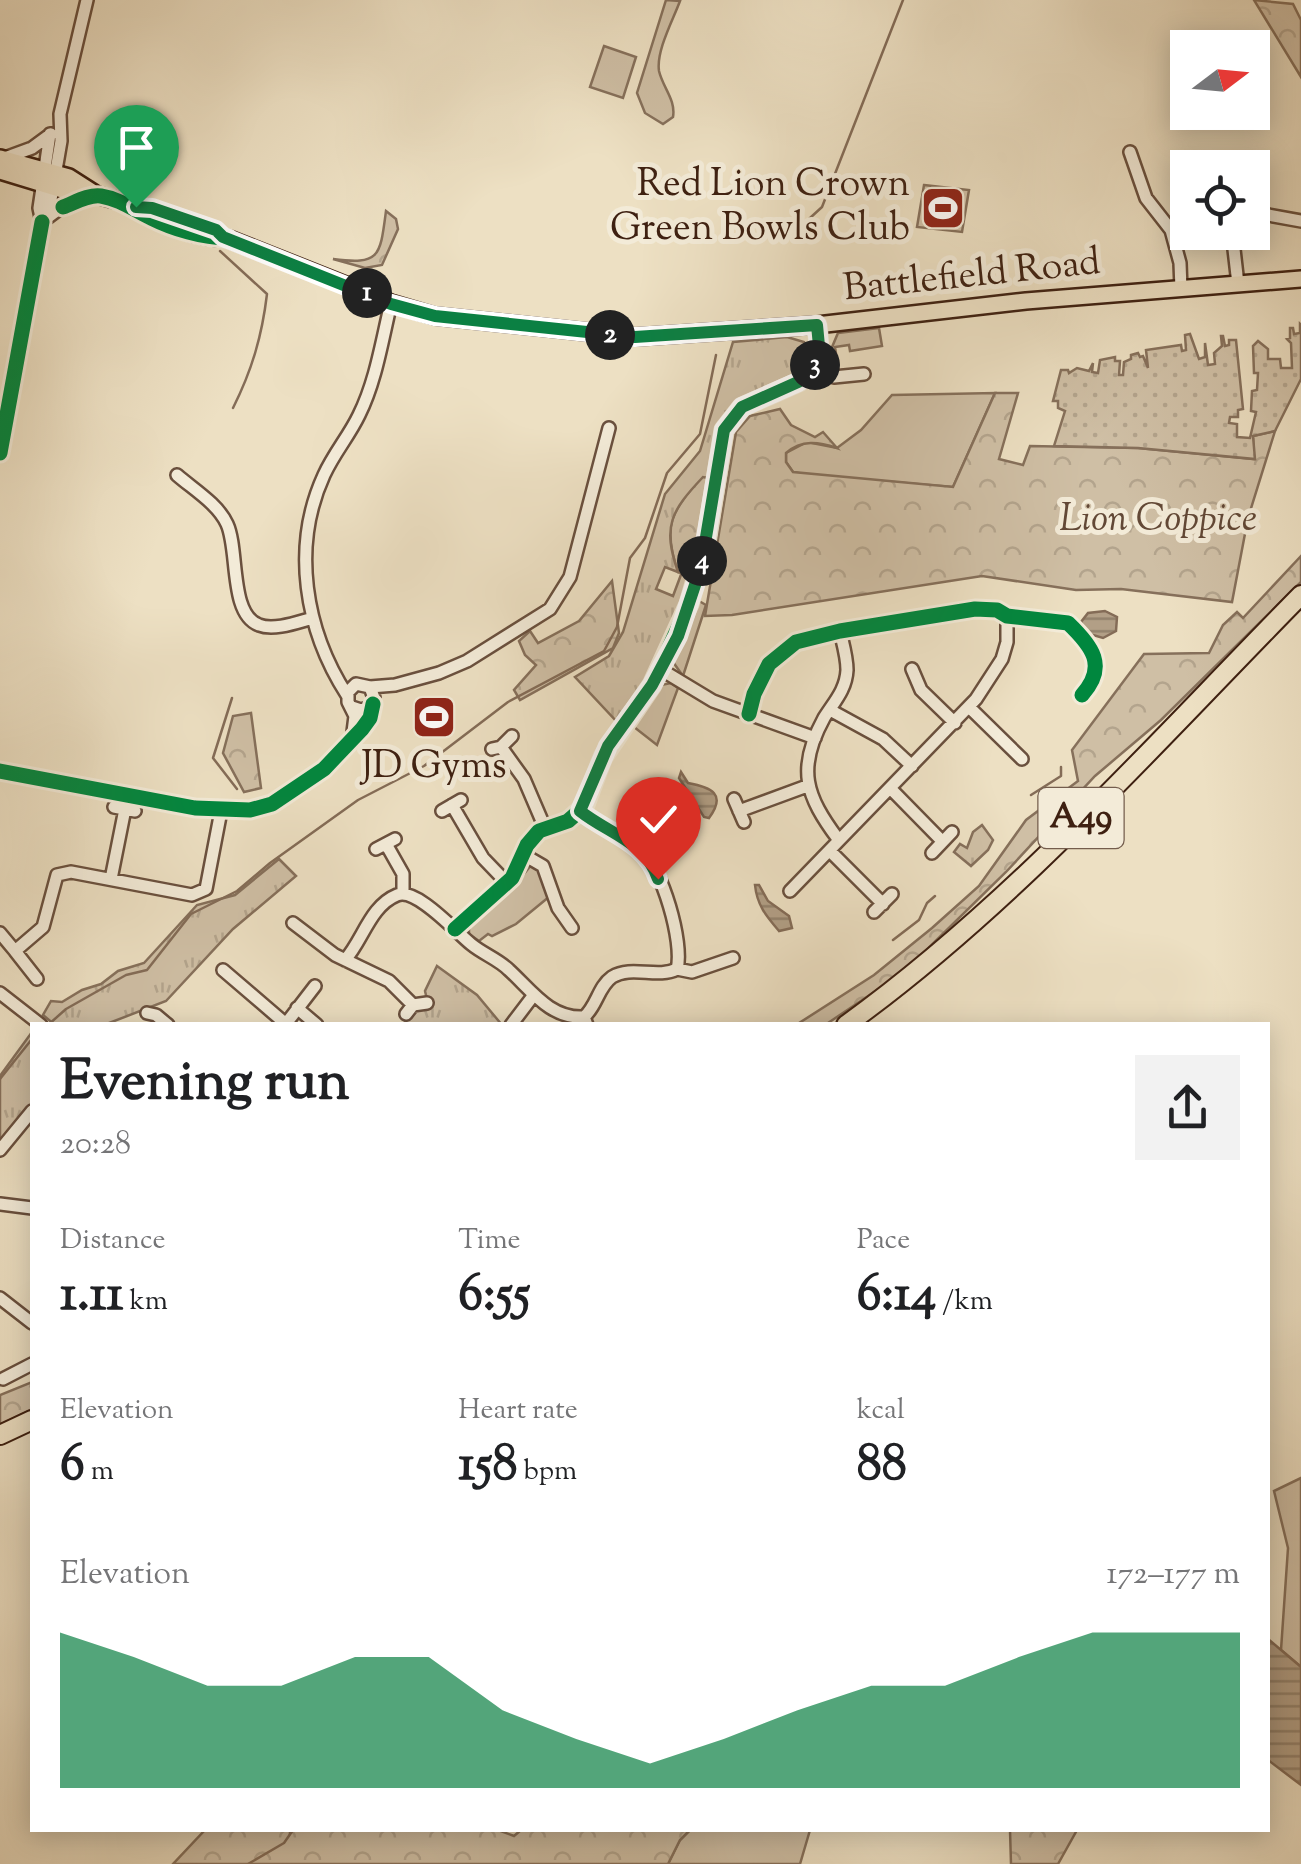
<!DOCTYPE html>
<meta charset="utf-8">
<style>
body{margin:0;font-family:"Sorts Mill Goudy",serif;background:#f2f2f2;color:#202124;height:100vh;display:flex;flex-direction:column;font-size:38px;white-space:nowrap}
*{box-sizing:border-box;margin:0}
p{font-size:32px;color:#757577}
.icon{flex:none;width:55px;height:55px;fill:none;stroke:currentColor;stroke-width:2;stroke-linecap:round;stroke-linejoin:round}
.map{position:relative;flex:1;overflow:hidden}
.sheet{position:absolute;left:30px;top:1022px;width:1240px;height:810px;display:flex;flex-direction:column;background:#fff;border-radius:0px;box-shadow:0 5px 25px #0003}
.sheet>*{flex:none}
.needle{width:65px;rotate:74deg}
.buttons{position:absolute;left:1170px;top:30px;display:grid;gap:20px}
.buttons a{display:grid;place-items:center;width:100px;height:100px;border-radius:0px;background:#fff;box-shadow:0 5px 25px #0003;font-size:50px}
.pin{position:absolute;display:grid;place-items:center;width:85px;height:85px;color:#fff;margin:-102px -42px;border-radius:50% 50% 50% 0;rotate:-45deg;box-shadow:0 0 10px #0007}
.pin .icon{rotate:45deg}
.km{position:absolute;width:50px;height:50px;margin:-25px;border-radius:50%;background:#222;color:#fff;font-size:28px;line-height:50px;text-align:center}
.round{display:grid;place-items:center;flex:none;width:105px;height:105px;border-radius:0px;background:#f2f2f2}
.head{display:flex;align-items:center;justify-content:space-between;height:170px;padding:0 30px}
h1{font-size:55px;font-weight:800;line-height:75px}
.figures{display:grid;grid-template-columns:repeat(3,1fr);gap:15px;height:170px;padding:10px 30px}
.figures div{display:grid;align-content:center}
.figures b{font-size:50px;font-weight:800}
.figures small{font-size:28px;font-weight:400}
.figures p{font-size:28px}
.chart{height:280px;padding:20px 30px}
.chart p{display:flex;justify-content:space-between}
.chart svg{width:100%;height:180px;margin-top:10px;fill:#0b8043;opacity:.7}
.map>svg:first-child{display:block}
.grass{fill:#cfbfa5;stroke:#86705b;stroke-width:2.5}
.forest{fill:url(#forest-crowns);stroke:#86705b;stroke-width:2.5}
.park{fill:url(#park-tufts);stroke:#86705b;stroke-width:2.5}
.garden{fill:url(#garden-dots);stroke:#86705b;stroke-width:2.5}
.water{fill:url(#water-rules);stroke:#846c57;stroke-width:2.5}
.lines{fill:none;stroke-linecap:round;stroke-linejoin:round}
.stream{stroke:#846c57;stroke-width:2.5}
.minor-casing{stroke:#6a503e;stroke-width:16}
.major-casing{stroke:#3e2011;stroke-width:20}
.highway-casing{stroke:#3e2011;stroke-width:22}
.minor{stroke:#f3ebd8;stroke-width:11}
.major{stroke:#ede0c3;stroke-width:15}
.highway{stroke:#ede0c3;stroke-width:18}
.cycleway-casing{stroke:#f3ebd8;stroke-width:21}
.cycleway{stroke:#00873e;stroke-width:15}
.route-casing{stroke:#fff;stroke-width:20}
.route{stroke:#0b8043;stroke-width:12}
.labels{text-anchor:middle;dominant-baseline:central;stroke-width:10;stroke-linejoin:round;paint-order:stroke}
.shield{fill:#f3ebd8;stroke:#745d4d;stroke-width:2.5}
.shield-label{font-size:35px;font-weight:bold;fill:#3e2011}
.poi-label{font-size:38px;fill:#3e2011;stroke:#f3ebd8;text-anchor:end}
.street-label{font-size:38px;fill:#3e2011;stroke:#f3ebd8}
.park-label{font-size:38px;font-style:italic;fill:#624836;stroke:#f3ebd8}
</style>
<div class="map">
<svg width="1301" height="1864" viewBox="0 0 1301 1864">
<defs>
<pattern id="forest-crowns" width="20" height="18" patternUnits="userSpaceOnUse" patternTransform="scale(2.5)"><rect width="20" height="18" fill="#cfbfa5"/><path d="M2 6a3 3 0 1 1 6 0M12 15a3 3 0 1 1 6 0" fill="none" stroke="#b3a48d"/></pattern>
<pattern id="park-tufts" width="24" height="20" patternUnits="userSpaceOnUse" patternTransform="scale(2.5)"><rect width="24" height="20" fill="#cfbfa5"/><path d="M3 7l-1-3M5 7V3M7 7l1-3M15 17l-1-3M17 17v-4M19 17l1-3" fill="none" stroke="#b3a48d"/></pattern>
<pattern id="garden-dots" width="8" height="8" patternUnits="userSpaceOnUse" patternTransform="scale(2.5)"><rect width="8" height="8" fill="#cfbfa5"/><path d="M2 2h.1M6 6h.1" fill="none" stroke="#b3a48d" stroke-width="1.8" stroke-linecap="round"/></pattern>
<pattern id="water-rules" width="6" height="5" patternUnits="userSpaceOnUse" patternTransform="scale(2.5)"><rect width="6" height="5" fill="#b29f86"/><path d="M0 2.5h6" fill="none" stroke="#92816c"/></pattern>
</defs>
<rect width="100%" height="100%" fill="#ede0c3"/>
<filter id="stains"><feTurbulence type="fractalNoise" baseFrequency=".002" numOctaves="4"/><feColorMatrix values="0 0 0 0 .2 0 0 0 0 .09 0 0 0 0 .02 0 0 0 .5 -.17"/></filter>
<radialGradient id="worn" r=".72"><stop offset=".6" stop-color="#630" stop-opacity="0"/><stop offset="1" stop-color="#630" stop-opacity=".3"/></radialGradient>
<path class="grass" d="M666 0 680 1C673 20 656 51 659 71 663 88 676 100 673 117L663 124 645 113 637 93Z
M604 46 636 57 623 98 590 87Z
M924 185 969 190 962 232 917 227Z
M879 328 882 346 850 351 849 345 835 347 837 360 827 359 838 333Z
M995 393 953 487 809 475 793 472 786 462V453L807 442 837 448 861 430 892 395Z
M699 601 706 605 683 676 673 662Z
M671 683 678 688 657 745 634 727 661 685Z
M532 864 538 866 550 896 516 924 492 936 488 934 479 941 469 934V925L510 891Z
M1301 1478V1667L1281 1650 1288 1548 1274 1491Z
M690 1830H810L800 1864H668L680 1840Z"/>
<path class="forest" d="M1254 0 1293 4 1301 20V77Z
M386 211 396 219 398 229 382 265 365 268 333 259C380 265 380 257 386 211Z
M995 393H1018L999 459 1023 465 1030 446 1138 448 1254 459 1253 436 1275 431 1248 518 1232 602 1121 589 1076 590 982 576 732 615 705 616 736 432 750 416 780 409 791 425 815 437 823 432 837 448C819 442 802 439 786 453V462L793 472 953 487Z
M703 476 708 478 709 488 697 563 688 573 678 572C662 525 671 511 703 476Z
M1301 556V582L1161 720 1095 776 1006 872 904 972 825 1025H796L874 975 932 928 979 886 1026 820 1078 781 1072 750 1144 654 1209 653 1223 625 1237 612 1243 618Z
M612 581 619 633 613 648 520 700 514 690 536 665 525 655 519 641 530 631 538 643 579 621Z
M251 713 261 788 244 792 223 753 233 716Z
M32 1382V1409L0 1425V1395Z
M205 1830H290V1833L292 1830H498L514 1836 521 1830H690L680 1840 668 1864H173Z
M1010 1830H1077L1058 1864H1011Z"/>
<path class="park" d="M787 337 804 342C823 382 751 387 731 410 715 428 713 455 708 478L703 477C671 511 662 526 678 572L665 567 656 589 673 596 682 572 688 573 697 563C683 620 653 676 619 724L575 677 609 656 623 632 665 494 700 451 733 342Z
M982 825 993 840 988 850 971 866 954 852 960 844 967 848 973 832Z
M279 859 296 876 233 929 166 1001 104 1025H55L43 1015 51 1001 62 1002 82 990 101 984 118 971 144 963 197 905 235 895Z
M437 966 477 995 502 1025H404L407 1017 418 1008H429L425 991Z
M32 1032V1106L0 1140V1076Z"/>
<path class="garden" d="M1300 324 1301 325V379L1275 431 1253 436 1255 459 1138 448 1054 446 1065 411 1058 408V401H1053L1061 370H1068L1069 373 1077 368 1089 371 1093 363 1092 372 1098 373 1100 360 1115 357V361H1120L1119 375H1123L1124 362 1131 359V355L1138 353 1140 357 1143 356 1148 368 1146 350 1181 345 1182 351 1186 350 1185 335 1190 334 1199 359 1205 357V343L1208 365 1215 364 1214 353 1222 346 1221 336H1223L1225 346 1229 345V340H1236L1243 409 1238 410V417H1230L1229 423 1237 424V437L1250 438 1256 412 1251 411 1252 391 1257 390 1258 373H1254L1253 346 1258 341 1268 349V359H1280L1281 368H1292L1291 343 1287 339 1290 338V328H1293L1294 334 1300 333Z"/>
<path class="water" d="M1105 611 1117 617 1116 631 1103 638 1086 633 1081 622 1088 613Z
M681 772 688 783C711 787 727 794 709 818L704 817 679 778Z
M755 885H759L768 901 789 916 792 928 779 931C766 916 757 905 755 885Z
M1268 1639 1301 1667V1785L1268 1760Z"/>
<g class="lines">
<path class="stream" d="M798 229 822 207 903 0
M220 251 267 294C262 336 252 370 233 408
M232 698 213 758 237 789
M1031 795 1061 776V767
M893 940 919 920 927 903 935 896
M48 1025 66 1009 126 975 147 970 191 914 237 891 270 863 358 800 424 766 508 702 604 651 617 627 630 558 645 538 667 473 700 434 716 355
M0 1079 32 1039
M248 1864 284 1843 293 1830"/>
<g class="minor-casing">
<path id="minor" d="M1130 152 1146 198 1171 230 1180 263 1181 289
M2 159 32 148 51 134
M1252 212 1301 221
M48 217 61 141 60 114 87 0
M47 218 59 209 88 198
M1232 232 1238 284
M813 370 834 377 864 374
M0 453 42 222 39 208 50 134
M177 475C193 489 218 504 227 524 239 550 229 614 259 625 274 631 298 622 313 618
M660 669 713 701 815 738
M912 669 921 690 955 723
M370 687 395 685 439 673 467 661 550 609 570 577 609 428
M347 695C305 630 291 547 324 475 334 453 349 436 359 415 376 381 382 340 391 303
M969 707 1022 759
M830 710 883 739 912 766
M749 714 754 694 769 664 796 642 840 631 975 609 997 610 1007 616 1068 623C1092 646 1108 666 1082 695
M352 740 355 716 348 702V692L356 684 370 687 374 698 370 707 361 710 352 707
M501 747 524 779 545 828
M492 749 501 747 512 736
M0 771 195 808 250 810 272 804 324 769 362 729 370 718 373 704
M890 788 942 841
M734 799 744 822
M452 805 483 858 507 883
M114 807 135 811
M442 811 461 800
M581 811C599 826 623 835 641 850 662 867 684 943 677 969 657 979 632 965 612 977 598 987 597 1006 584 1017
M739 811 807 786
M838 839C806 796 796 769 824 718 834 702 846 690 847 670 847 657 843 644 840 631
M386 844 403 874V893
M376 849 395 839
M830 851 883 904
M932 853 952 832
M524 855 543 866 558 908 572 928
M111 879 125 809
M790 891 976 699 1002 659 1007 642V616
M874 912 892 894
M293 923 335 955 389 981 413 1005
M455 929 512 878 527 845 539 831 568 821 584 807 603 757 652 685 689 604 705 549 724 430 742 407 799 382 813 370 819 346 817 325
M0 933 15 951
M345 960C363 940 370 906 397 895 416 887 456 932 471 944 483 954 498 959 509 970 531 990 550 1019 584 1017L587 1025
M677 969 692 972 733 958
M223 970 286 1024
M37 979 15 951 43 927 57 875 71 872 192 895 206 889 221 811
M0 993 41 1025
M297 1008 317 1025
M147 1013 156 1015 168 1025
M406 1014 413 1005 427 1003
M285 1025 315 986
M511 1025 533 996
M0 1150 32 1111
M0 1204 32 1208
M0 1298 32 1323
M3 1379 32 1364"/>
</g>
<g class="major-casing">
<path id="major" d="M0 158 69 177 94 193
M0 171 79 195H97L145 208
M136 207C159 225 199 238 227 238L391 303 435 316 635 337 817 325 1026 301 1301 279"/>
</g>
<g class="highway-casing">
<path id="highway" d="M846 1025C1015 903 1155 743 1301 595
M0 1435 32 1420"/>
</g>
<use href="#minor" class="minor"/>
<use href="#major" class="major"/>
<use href="#highway" class="highway"/>
<g class="cycleway-casing">
<path id="cycleway" d="M63 207C74 203 89 194 101 196 120 199 134 210 151 218 173 229 203 238 227 238
M0 453 42 222
M749 714 754 694 769 664 796 642 840 631 975 609 997 610 1007 616 1068 623C1092 646 1108 666 1082 695
M0 771 195 808 250 810 272 804 324 769 362 729 370 718 373 704
M455 929 512 878 527 845 539 831 568 821 584 807 603 757 652 685 689 604 705 549 724 430 742 407 799 382 813 370 819 346 817 325"/>
</g>
<use href="#cycleway" class="cycleway"/>
</g>
<g class="lines">
<g class="route-casing">
<path id="route" d="M136 207 152 208 216 230 223 237 391 304 435 316 635 337 817 325 819 346 813 370 798 382 742 407 724 430 701 567 678 636 652 685 608 746 580 811C609 834 646 842 658 879"/>
</g>
<use href="#route" class="route"/>
</g>
<defs>
<g id="stadium-square" transform="scale(2.25)"><rect x="-9" y="-9" width="18" height="18" rx="4" fill="#8f2418" stroke="#f3ebd8"/><path d="M0-5a6.5 5 0 1 0 0 10a6.5 5 0 1 0 0-10ZM-3.5-1.8h7v3.6h-7Z" fill="#fff"/></g>
</defs>
<g fill-rule="evenodd">
<use href="#stadium-square" x="943" y="208"/>
<use href="#stadium-square" x="434" y="717"/>
</g>
<g class="labels">
<rect class="shield" x="1038.5" y="788" width="85" height="60" rx="8"/>
<g class="shield-label">
<text x="1081" y="818">A49</text>
</g>
<g class="poi-label">
<text x="910" y="186">Red Lion Crown<tspan x="910" dy="44">Green Bowls Club</tspan></text>
<text x="434" y="768" text-anchor="middle">JD Gyms</text>
</g>
<g class="street-label">
<text transform="translate(972 277) rotate(-6)">Battlefield Road</text>
</g>
<g class="park-label">
<text x="1158" y="521">Lion Coppice</text>
</g>
</g>
<rect width="100%" height="100%" filter="url(#stains)"/>
<rect width="100%" height="100%" fill="url(#worn)"/>
</svg>
<div class="buttons">
<a><svg class="needle" viewBox="-14 -14 28 28"><path d="M0-13l5 13h-10z" fill="#e53935"/><path d="M0 13l5-13h-10z" fill="#757577"/></svg></a>
<a><svg class="icon" aria-label="locate" viewBox="0 0 24 24"><circle cx="12" cy="12" r="6"/><path d="M12 2v4M12 18v4M2 12h4M18 12h4"/></svg></a>
</div>
<div class="pin" style="left:136px;top:207px;background:#1e9e55"><svg class="icon" aria-label="arrive" viewBox="0 0 24 24"><path d="M6 21V4h12l-3 4 3 4H6"/></svg></div>
<div class="pin" style="left:658px;top:879px;background:#d93025"><svg class="icon" aria-label="check" viewBox="0 0 24 24"><path d="M5 12l5 5 9-10"/></svg></div>
<b class="km" style="left:367px;top:293px">1</b>
<b class="km" style="left:610px;top:335px">2</b>
<b class="km" style="left:815px;top:365px">3</b>
<b class="km" style="left:702px;top:561px">4</b>
<section class="sheet">
<div class="head"><div><h1>Evening run</h1><p>20:28</p></div><a class="round"><svg class="icon" aria-label="share" viewBox="0 0 24 24"><path d="M12 15V3M7 8l5-5 5 5M5 13v7h14v-7"/></svg></a></div>
<div class="figures">
<div><p>Distance</p><b>1.11<small> km</small></b></div>
<div><p>Time</p><b>6:55</b></div>
<div><p>Pace</p><b>6:14<small> /km</small></b></div>
</div>
<div class="figures">
<div><p>Elevation</p><b>6<small> m</small></b></div>
<div><p>Heart rate</p><b>158<small> bpm</small></b></div>
<div><p>kcal</p><b>88</b></div>
</div>
<div class="chart"><p><span>Elevation</span>172–177 m</p>
<svg viewBox="0 0 160 44" preserveAspectRatio="none"><path d="M0 44V6L10 12L20 19L30 19L40 12L50 12L60 25L70 32L80 38L90 32L100 25L110 19L120 19L130 12L140 6L150 6L160 6V44z"/></svg>
</div>
</section>
</div>
